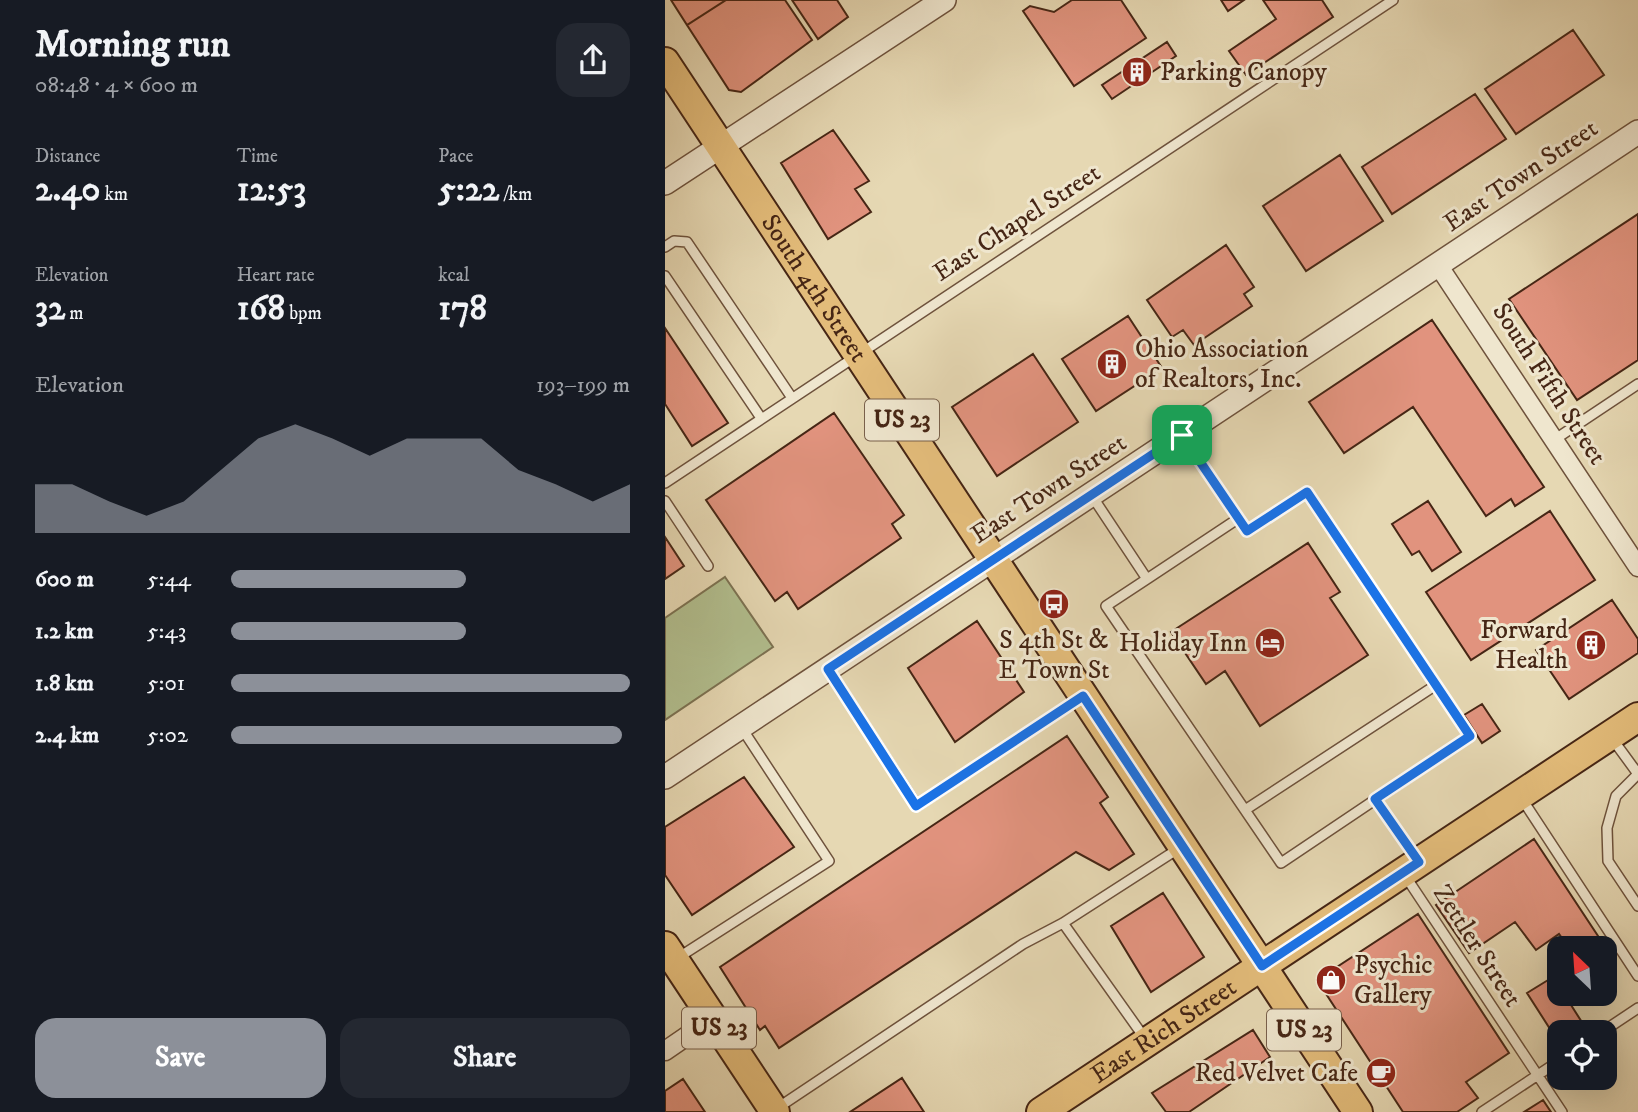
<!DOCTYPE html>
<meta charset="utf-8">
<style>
body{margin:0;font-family:"IM FELL DW Pica",serif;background:#242831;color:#f1f3f6;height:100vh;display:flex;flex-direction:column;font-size:26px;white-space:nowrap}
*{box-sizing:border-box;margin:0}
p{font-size:23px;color:#9ea1a6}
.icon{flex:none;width:38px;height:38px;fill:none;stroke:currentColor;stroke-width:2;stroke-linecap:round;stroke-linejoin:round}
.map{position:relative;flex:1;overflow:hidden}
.sheet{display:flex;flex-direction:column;background:#171b24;width:665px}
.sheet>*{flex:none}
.needle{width:46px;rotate:335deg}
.tools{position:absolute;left:882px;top:936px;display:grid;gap:14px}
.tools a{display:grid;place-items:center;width:70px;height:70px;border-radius:14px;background:#171b24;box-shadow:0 7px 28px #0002;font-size:35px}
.pin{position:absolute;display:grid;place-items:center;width:60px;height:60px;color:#fff;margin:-30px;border-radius:14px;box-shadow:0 4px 10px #0006}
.round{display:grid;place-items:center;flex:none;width:74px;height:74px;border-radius:21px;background:#242831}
.overview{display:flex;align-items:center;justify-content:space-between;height:119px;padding:0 35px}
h1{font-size:38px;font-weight:700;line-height:52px}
.stats{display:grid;grid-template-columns:repeat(3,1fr);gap:10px;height:119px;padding:7px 35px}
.stats div{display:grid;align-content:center}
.stats b{font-size:35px;font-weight:700}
.stats small{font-size:19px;font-weight:400}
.stats p{font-size:19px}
.chart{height:196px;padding:14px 35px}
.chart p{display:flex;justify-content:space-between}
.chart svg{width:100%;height:126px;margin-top:7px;fill:#8c9099;opacity:.7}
.action{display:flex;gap:14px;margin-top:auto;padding:14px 35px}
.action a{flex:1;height:80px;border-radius:21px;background:#8c9099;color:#fff;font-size:28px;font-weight:700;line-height:80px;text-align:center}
.action a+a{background:#242831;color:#f1f3f6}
ul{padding:0 35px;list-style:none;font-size:23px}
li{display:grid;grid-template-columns:112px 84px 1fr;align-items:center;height:52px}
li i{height:18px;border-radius:9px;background:#8c9099}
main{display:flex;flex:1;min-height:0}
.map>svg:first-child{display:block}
.green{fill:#b2bf8f;stroke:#7c7252;stroke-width:2}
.building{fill:#e1937e;stroke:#462615;stroke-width:2}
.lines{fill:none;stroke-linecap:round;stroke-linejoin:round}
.service-casing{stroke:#6e523c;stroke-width:12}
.minor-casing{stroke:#6e523c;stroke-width:21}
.tertiary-casing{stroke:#6e523c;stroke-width:26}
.primary-casing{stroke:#462615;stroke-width:32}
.service{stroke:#efe6ce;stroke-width:9}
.minor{stroke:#efe6ce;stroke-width:18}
.tertiary{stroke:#efe6ce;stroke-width:23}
.primary{stroke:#e3bc7a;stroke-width:28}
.route-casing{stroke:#fff;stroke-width:14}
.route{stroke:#1a73e8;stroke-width:9}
.labels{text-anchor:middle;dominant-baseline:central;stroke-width:6;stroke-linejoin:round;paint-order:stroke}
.shield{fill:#efe6ce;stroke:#79604c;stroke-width:2}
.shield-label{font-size:24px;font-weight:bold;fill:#462615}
.poi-label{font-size:26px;fill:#462615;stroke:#efe6ce;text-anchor:start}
.street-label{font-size:26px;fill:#462615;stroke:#efe6ce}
</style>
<main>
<section class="sheet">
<div class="overview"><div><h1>Morning run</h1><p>08:48 · 4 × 600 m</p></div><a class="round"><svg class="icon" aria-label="share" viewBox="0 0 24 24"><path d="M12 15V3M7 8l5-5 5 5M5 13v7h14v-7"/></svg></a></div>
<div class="stats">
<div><p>Distance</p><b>2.40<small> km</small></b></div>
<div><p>Time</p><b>12:53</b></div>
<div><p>Pace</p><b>5:22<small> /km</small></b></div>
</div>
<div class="stats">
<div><p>Elevation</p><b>32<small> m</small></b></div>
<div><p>Heart rate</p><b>168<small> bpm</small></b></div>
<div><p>kcal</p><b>178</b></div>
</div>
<div class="chart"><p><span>Elevation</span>193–199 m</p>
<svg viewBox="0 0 160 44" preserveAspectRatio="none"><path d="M0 44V27L10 27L20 33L30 38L40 33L50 22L60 11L70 6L80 11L90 17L100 11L110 11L120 11L130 22L140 27L150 33L160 27V44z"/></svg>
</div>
<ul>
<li><b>600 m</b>5:44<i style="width:59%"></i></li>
<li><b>1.2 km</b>5:43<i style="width:59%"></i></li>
<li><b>1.8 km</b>5:01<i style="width:100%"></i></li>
<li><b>2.4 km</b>5:02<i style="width:98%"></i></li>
</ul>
<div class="action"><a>Save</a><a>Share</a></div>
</section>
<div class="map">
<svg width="973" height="1112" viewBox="0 0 973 1112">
<rect width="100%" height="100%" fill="#e6d8b3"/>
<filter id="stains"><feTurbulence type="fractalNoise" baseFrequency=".00286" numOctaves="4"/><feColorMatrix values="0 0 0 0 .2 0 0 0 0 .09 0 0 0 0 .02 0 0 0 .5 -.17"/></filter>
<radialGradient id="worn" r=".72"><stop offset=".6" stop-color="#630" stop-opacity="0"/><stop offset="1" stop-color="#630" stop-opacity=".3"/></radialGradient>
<path class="green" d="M60 577 108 647 0 720V618Z"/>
<path class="building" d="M6 0H61L22 25Z
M61 0H120L147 40 76 92 64 90 22 25Z
M127 0H172L183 17 153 39Z
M407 0H456L481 38 409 86 358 11 365 6 389 12Z
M556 0H579L563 11Z
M598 0H657L668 17 581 75 564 51 611 19Z
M908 30 939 75 851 134 820 89Z
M502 42 511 56 447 99 437 85Z
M810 94 841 139 727 214 697 167Z
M168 130 204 181 190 189 206 212 163 239 116 163Z
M675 155 718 221 641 271 598 206Z
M973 214V360L912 400 844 299Z
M561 245 589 287 579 294 587 306 529 345 518 330 507 337 482 300Z
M463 316 497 368 431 411 397 359Z
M767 320 879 487 850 506 846 499 821 516 748 407 679 453 644 402Z
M0 328 63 423 27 446 0 404Z
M368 354 413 422 332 476 287 407Z
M169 413 239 515 227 524 236 538 133 609 122 592 110 601 41 500Z
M763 501 796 552 767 571 754 551 747 555 727 524Z
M885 511 930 580 806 660 761 592Z
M0 537 19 566 0 579Z
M643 543 675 592 665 598 703 655 595 726 560 671 541 684 506 632Z
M947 600 973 639V653L904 699 871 650Z
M312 621 359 692 290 742 243 668Z
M817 704 835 731 817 743 799 715Z
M402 736 443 797 435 803 469 854 444 870 411 852 114 1048 100 1026 95 1030 55 967Z
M79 777 129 847 27 915 0 875V827Z
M869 839 935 939 922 948H904L894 934 871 950 850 922 804 953 771 905Z
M498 893 539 957 486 992 446 926Z
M753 914 844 1053 801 1082 813 1098 792 1112H738L652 980Z
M888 977 894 986V994H899L920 1027 911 1032H894V1043L862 993Z
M588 1030 605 1057 524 1112H501L487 1093Z
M237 1078 259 1112H185Z
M18 1079 40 1112H0V1091Z
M878 1100 886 1112H859Z"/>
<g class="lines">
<g class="service-casing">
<path id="service" d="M0 247 9 241 22 242 127 398
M0 276 96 418
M889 440 973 384
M0 483 728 0
M427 496 482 579 441 606 616 863 805 736 642 492 582 531 518 436
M0 501 43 566
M482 579 574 518
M164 670 252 806 415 698
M946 737 973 774 951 796 942 828 943 861 973 906
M710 799 751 858
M857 799 973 976
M580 810 771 685
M739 874 897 1112
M398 923 481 1040
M11 959 164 861 76 727
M937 1032 973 1008
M111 1109 358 944 398 923 513 849
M817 1112 894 1061"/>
</g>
<g class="minor-casing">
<path id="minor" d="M773 265 973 567
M0 1051 48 1018"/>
</g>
<g class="tertiary-casing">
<path id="tertiary" d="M0 183 279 0
M0 777 973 132"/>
</g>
<g class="primary-casing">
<g id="primary">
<path id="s1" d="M0 62 693 1112"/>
<path d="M0 946 110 1112"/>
<path id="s2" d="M376 1112 973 717"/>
</g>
</g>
<use href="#service" class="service"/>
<use href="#minor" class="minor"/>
<use href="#tertiary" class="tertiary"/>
<use href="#primary" class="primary"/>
</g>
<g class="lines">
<g class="route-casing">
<path id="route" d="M517 435 582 531 642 492 805 736 710 799 754 862 597 966 418 696 251 806 163 669Z"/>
</g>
<use href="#route" class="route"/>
</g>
<defs>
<g id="building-disc" transform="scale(1.575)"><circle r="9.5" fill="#8f2418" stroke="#efe6ce"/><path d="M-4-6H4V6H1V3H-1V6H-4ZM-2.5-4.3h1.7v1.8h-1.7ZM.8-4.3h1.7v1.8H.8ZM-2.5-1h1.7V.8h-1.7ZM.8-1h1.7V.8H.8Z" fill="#fff"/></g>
<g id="bus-disc" transform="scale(1.575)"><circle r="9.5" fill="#8f2418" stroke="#efe6ce"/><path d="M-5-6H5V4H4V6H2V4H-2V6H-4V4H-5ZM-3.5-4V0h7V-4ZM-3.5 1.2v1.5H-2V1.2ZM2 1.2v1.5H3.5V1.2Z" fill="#fff"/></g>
<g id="hotel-disc" transform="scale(1.575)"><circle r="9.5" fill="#8f2418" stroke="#efe6ce"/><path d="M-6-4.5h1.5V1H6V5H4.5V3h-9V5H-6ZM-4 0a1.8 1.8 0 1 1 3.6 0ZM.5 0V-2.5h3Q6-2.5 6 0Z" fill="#fff"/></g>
<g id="shop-disc" transform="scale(1.575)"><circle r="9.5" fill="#8f2418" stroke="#efe6ce"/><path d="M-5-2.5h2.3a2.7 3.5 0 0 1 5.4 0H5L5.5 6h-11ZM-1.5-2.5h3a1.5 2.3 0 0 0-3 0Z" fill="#fff"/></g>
<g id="cafe-disc" transform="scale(1.575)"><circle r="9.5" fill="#8f2418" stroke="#efe6ce"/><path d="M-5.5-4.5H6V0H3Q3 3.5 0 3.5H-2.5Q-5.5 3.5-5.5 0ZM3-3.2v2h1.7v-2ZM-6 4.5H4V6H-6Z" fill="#fff"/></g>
</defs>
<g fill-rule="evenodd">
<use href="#building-disc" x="472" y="72"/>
<use href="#building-disc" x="447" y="364"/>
<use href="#bus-disc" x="389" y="604"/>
<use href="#hotel-disc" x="605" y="643"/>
<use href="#building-disc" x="926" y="645"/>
<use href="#shop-disc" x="666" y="980"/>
<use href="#cafe-disc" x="716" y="1073"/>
</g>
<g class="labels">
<g class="shield">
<rect x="200" y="399.5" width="74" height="41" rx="5"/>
<rect x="17" y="1007.5" width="74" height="41" rx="5"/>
<rect x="602" y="1009.5" width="74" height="41" rx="5"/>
</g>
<g class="shield-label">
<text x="237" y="420">US 23</text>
<text x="54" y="1028">US 23</text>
<text x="639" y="1030">US 23</text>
</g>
<g class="poi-label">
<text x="495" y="72">Parking Canopy</text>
<text x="470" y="349">Ohio Association<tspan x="470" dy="30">of Realtors, Inc.</tspan></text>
<text x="903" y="630" text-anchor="end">Forward<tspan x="903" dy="30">Health</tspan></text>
<text x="389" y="640" text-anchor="middle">S 4th St &amp;<tspan x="389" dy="30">E Town St</tspan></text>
<text x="582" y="643" text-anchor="end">Holiday Inn</text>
<text x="689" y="965">Psychic<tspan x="689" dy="30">Gallery</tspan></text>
<text x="693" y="1073" text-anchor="end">Red Velvet Cafe</text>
</g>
<g class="street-label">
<text transform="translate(856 176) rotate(-34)">East Town Street</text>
<text transform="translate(352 223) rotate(-33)">East Chapel Street</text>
<text stroke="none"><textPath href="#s1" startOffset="271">South 4th Street</textPath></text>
<text transform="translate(884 384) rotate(57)">South Fifth Street</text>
<text transform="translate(384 489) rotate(-33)">East Town Street</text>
<text transform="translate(812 946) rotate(57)">Zettler Street</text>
<text stroke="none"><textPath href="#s2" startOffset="147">East Rich Street</textPath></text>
</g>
</g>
<rect width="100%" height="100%" filter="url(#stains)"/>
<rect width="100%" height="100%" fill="url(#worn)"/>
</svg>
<div class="tools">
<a><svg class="needle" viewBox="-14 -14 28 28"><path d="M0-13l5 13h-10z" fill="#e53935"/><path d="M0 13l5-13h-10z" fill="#9ea1a6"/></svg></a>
<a><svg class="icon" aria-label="locate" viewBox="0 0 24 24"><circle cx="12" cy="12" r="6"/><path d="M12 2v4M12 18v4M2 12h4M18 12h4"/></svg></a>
</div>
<div class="pin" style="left:517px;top:435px;background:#1e9e55"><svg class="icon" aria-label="arrive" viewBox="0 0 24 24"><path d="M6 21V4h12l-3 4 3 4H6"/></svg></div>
</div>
</main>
